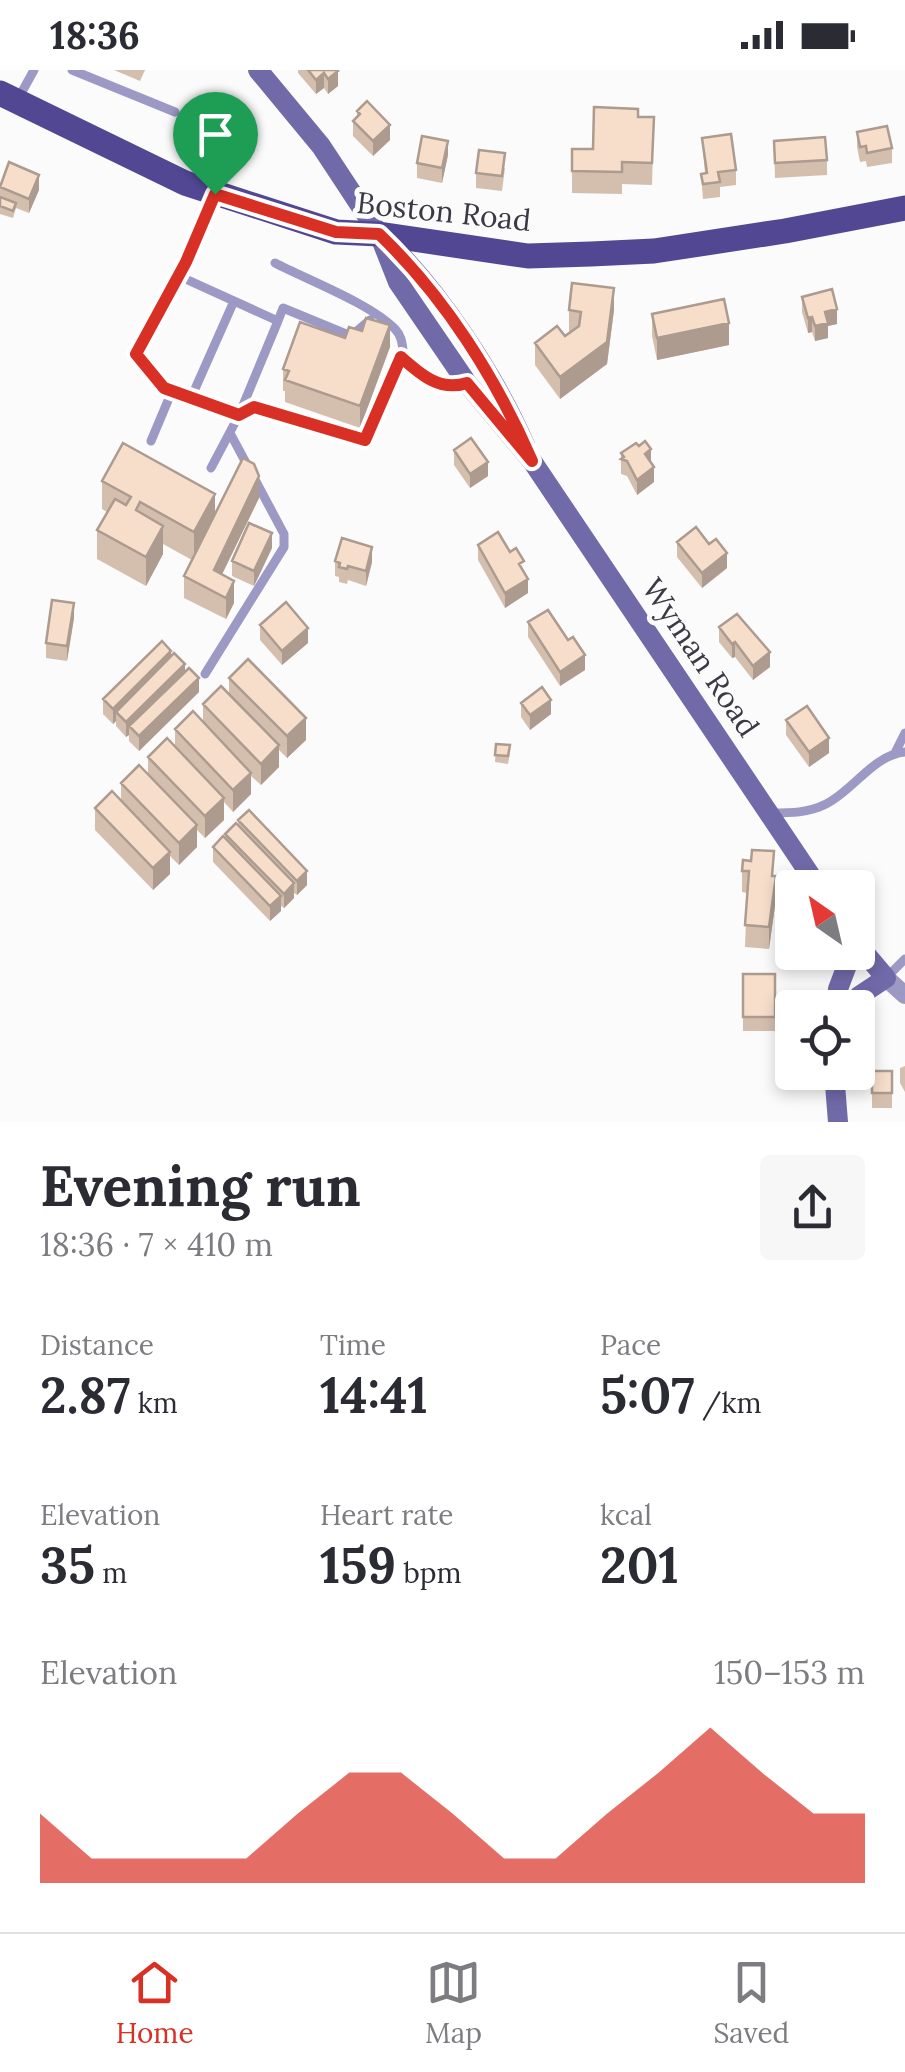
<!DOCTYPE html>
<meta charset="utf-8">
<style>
body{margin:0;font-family:Lora,serif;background:#f7f7f7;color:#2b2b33;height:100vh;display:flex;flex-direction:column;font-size:38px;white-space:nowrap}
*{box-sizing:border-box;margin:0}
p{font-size:32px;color:#7c7c81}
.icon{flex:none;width:55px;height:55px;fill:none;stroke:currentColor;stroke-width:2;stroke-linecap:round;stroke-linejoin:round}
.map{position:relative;height:1052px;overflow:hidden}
.side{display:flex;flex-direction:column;background:#fff;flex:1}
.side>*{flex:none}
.needle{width:65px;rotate:326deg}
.fabs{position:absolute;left:775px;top:800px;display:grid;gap:20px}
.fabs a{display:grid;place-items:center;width:100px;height:100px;border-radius:10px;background:#fff;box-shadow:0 5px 15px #0003;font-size:50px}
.pin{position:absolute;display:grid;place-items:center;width:85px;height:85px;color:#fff;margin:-102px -42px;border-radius:50% 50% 50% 0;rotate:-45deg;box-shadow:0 0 10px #0007}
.pin .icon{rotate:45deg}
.round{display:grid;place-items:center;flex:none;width:105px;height:105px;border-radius:10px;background:#f7f7f7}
.headline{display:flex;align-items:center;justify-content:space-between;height:170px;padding:0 40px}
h1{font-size:55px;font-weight:700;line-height:75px}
.figures{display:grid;grid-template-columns:repeat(3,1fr);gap:15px;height:170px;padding:10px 40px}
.figures div{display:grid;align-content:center}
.figures b{font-size:50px;font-weight:700}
.figures small{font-size:28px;font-weight:400}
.figures p{font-size:28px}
.chart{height:280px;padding:20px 40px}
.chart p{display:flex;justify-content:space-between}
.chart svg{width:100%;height:180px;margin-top:10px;fill:#d93025;opacity:.7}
.status{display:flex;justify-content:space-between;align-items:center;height:70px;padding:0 50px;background:#fff;direction:ltr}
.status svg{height:28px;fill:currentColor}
.tabs{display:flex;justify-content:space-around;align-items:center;height:140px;border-top:2px solid #e1e1e2;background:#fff;font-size:28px;color:#7c7c81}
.tabs a{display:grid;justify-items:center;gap:5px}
.tabs .selected{color:#d93025}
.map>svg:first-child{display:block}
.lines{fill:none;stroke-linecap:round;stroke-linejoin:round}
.lane{stroke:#9c99c5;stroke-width:9}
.street{stroke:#9c99c5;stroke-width:18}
.secondary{stroke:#706aa9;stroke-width:20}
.primary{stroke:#524793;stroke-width:25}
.wall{fill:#d4bfaf}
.shaded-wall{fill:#ac9b8e}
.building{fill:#f6decb;stroke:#ac9b8e;stroke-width:2.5}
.route-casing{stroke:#fff;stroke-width:20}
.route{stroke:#d93025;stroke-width:12}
.labels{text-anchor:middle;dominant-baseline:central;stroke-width:10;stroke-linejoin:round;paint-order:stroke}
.street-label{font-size:30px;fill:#3a3944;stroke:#fbfbfb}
</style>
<div class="status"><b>18:36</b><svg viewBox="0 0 49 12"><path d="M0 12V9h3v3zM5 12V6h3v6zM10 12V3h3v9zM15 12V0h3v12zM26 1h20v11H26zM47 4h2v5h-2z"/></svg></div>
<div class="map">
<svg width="905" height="1052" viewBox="0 0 905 1052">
<rect width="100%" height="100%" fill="#fbfbfb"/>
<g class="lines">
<path class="lane" d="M72 0 175 42
M18 29 34 0
M214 126 186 192 136 284 163 318 239 345 254 337 365 370 403 280C402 272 401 265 395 259 371 234 308 210 275 193
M179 206 278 251 239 345 211 398
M278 251 283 238 351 266 370 250
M401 287 433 312 464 314
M191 328 234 231
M151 371 172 321
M205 604 284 477V464L230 363
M895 683 905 663
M771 743C791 743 808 743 826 734 854 720 873 685 905 682
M886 908 905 889"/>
<path class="street" d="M886 908 905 925"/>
<path class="secondary" d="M258 0 321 76 379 164 398 212 467 313 532 391 819 818
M385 169C439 221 495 306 525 375
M836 938 838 919 852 882
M851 938 859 926 886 908 858 875
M834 1002 838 1052"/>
<path class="primary" d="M0 23 185 113 336 162 379 164 528 186 591 184 654 181 785 161 905 138"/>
</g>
<path class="wall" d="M114 0H145L140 11Z
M298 0H337L338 16 328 24 324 18 316 24 298 3Z
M357 41 390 70 373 86 353 66V51L357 47Z
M638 47H654L652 115 622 114V124L572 123V79H593Z
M857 62 892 78V93L867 97 866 91 860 92 857 77Z
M702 68 736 100V115L720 117V127L703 129 701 104H705Z
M774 71 827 90V105L775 108Z
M448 85 442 113 417 108V93Z
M505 98 502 121 476 118V103Z
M0 113 39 120 29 143 16 138 13 148 0 144Z
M802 227 837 254 828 256V268L815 271 812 262 808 263 802 242Z
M569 240H614L607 294 560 329 535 295V273L565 266 571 262H569Z
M652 244 729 275 657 290 652 266Z
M345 268 390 277 360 358 285 332V321H283V299Z
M454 380 488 406 470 418 454 395Z
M621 383 651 393 654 412 637 425 627 406 621 404Z
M102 411 215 444 259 428 222 504 234 533 226 549 184 528V506L192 490 163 474V484L146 516 97 489V460L107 442 102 439Z
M677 472 727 498 702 518 677 487Z
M478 475 524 502 528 523 505 538 478 490Z
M272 478 254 516 232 506V491Z
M335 491 372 492 366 516 348 510 347 514 339 512V507L335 506Z
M74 548 67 591 46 588V573Z
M528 552 585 600 560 616 528 567Z
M260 555 308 573 282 595 260 570Z
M719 557 770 597 753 610 735 587 732 588 719 572Z
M171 586 185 602 199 622 139 681 129 671V665L126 667 116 656V651L113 654 103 644V629Z
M229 608 306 670 287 688 279 680V697L261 715 251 706V724L233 742 224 732V750L205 768 197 760V777L179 795 170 786V804L153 820 95 760V738L121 731V713L148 704V687L175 677V659L203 651V634L229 624Z
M521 633 551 644 530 660 521 647Z
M786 650 829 683 809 697 786 665Z
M496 674 510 683 508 694 495 692Z
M238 750 307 815 297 825 294 823V828L284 838 281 836V841L270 851 213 792V777L225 769V764L238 756Z
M742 801 774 806 776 828 769 879 745 877 747 823 742 822Z
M743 904H775V961H743Z
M905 996V1022L900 1013V998Z
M872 1001H892V1038H872Z"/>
<path class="shaded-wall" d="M338 1V16L328 24V9Z
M324 3V18L316 24V10Z
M390 55V70L373 86V71Z
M448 71V85L442 113V98Z
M39 105V120L29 143V129Z
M614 218V240L607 294 560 329V307Z
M837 239V254L828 256V268L815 271V256L825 242Z
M812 247V262L808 263V248Z
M729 253V275L657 290V268Z
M390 255V277L360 358V336Z
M651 379V394L645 384Z
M488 392V406L470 418V404Z
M654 397V412L637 425V410Z
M259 406V428L214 521V500Z
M215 424V453L194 491V462Z
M163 456V484L146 516V487Z
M272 463V478L254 516V501Z
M372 477V492L366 516V501Z
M727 483V498L702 518V503Z
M528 509V523L505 538V523Z
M234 511V533L226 549V528Z
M74 533V548L67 591V576Z
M308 558V573L282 595V581Z
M735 572V587L732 588V574Z
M171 581V596L116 642V651L113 654V639Z
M770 582V597L753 610V596Z
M585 585V600L560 616V602Z
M185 594V608L129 656V665L126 667V652Z
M199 608V622L139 681V666Z
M551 630V644L530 660V645Z
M306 648V670L287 688V666Z
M829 668V683L809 697V682Z
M279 675V697L261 715V694Z
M251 703V724L233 742V720Z
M224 728V750L205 768V746Z
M197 755V777L179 795V773Z
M170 782V804L153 820V798Z
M307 801V815L297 825V811Z
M776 806V828L769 879V857Z
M294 813V828L284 838V824Z
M281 826V841L270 851V836Z"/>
<path class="building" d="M308 0H337L338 1 328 9 324 3 316 10Z
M367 31 390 55 373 71 353 51 360 44 357 41Z
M594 37 638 39V47H654L652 93 622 92V102L572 101V79H593Z
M887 56 892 78 867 83 866 76 860 77 857 62Z
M731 64 736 100 718 102 720 112 703 114 701 104 707 103 702 68Z
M422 66 448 71 442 98 417 93Z
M825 67 827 90 775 93 774 71Z
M479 80 505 83 502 106 476 103Z
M9 92 39 105 29 129 0 117Z
M0 127 16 133 13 141 0 136Z
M572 213 614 218 607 272 560 307 535 273 557 256 565 266 579 256 581 242 569 240Z
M832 219 837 239 825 242 828 253 815 256 812 247 808 248 802 227Z
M724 229 729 253 657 268 652 244Z
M366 248 390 255 360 336 285 310 289 301 283 299 300 252 345 268 349 257 362 261Z
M471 368 488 392 470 404 454 380Z
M645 371 651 379 645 384 654 397 637 410 627 391 621 389 624 387 621 383 636 373 639 376Z
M123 373 215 424 194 462 140 432 136 440 163 456 146 487 97 460 115 429 126 435 131 427 102 411Z
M243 388 254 394 259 406 214 500 234 511 226 528 184 506Z
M249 453 272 463 254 501 232 491Z
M696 457 709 474 716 469 727 483 702 503 677 472Z
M498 462 510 482 516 478 524 491 519 494 528 509 505 523 478 475Z
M342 468 372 477 366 501 348 496 347 499 339 497 340 493 335 491Z
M52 530 74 533 67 576 46 573Z
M286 532 308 558 282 581 260 555Z
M548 540 568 570 573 567 585 585 560 602 528 552Z
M737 544 770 582 753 596 735 572 732 574 719 557Z
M162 571 171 581 113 639 103 629Z
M174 583 185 594 126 652 116 642Z
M248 589 306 648 287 666 229 608Z
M189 598 199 608 139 666 129 656Z
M221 616 279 675 261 694 203 634Z
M542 617 551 630 530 645 521 633Z
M807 636 829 668 809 682 786 650Z
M193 641 251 703 233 720 175 659Z
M167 668 224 728 205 746 148 687Z
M496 674 510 675 508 686 495 685Z
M139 695 197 755 179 773 121 713Z
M112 721 170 782 153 798 95 738Z
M249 740 307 801 297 811 238 750Z
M236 753 294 813 284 824 225 764Z
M223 766 281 826 270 836 213 777Z
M752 780 774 781 772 806H776L769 857 745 855 749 801H742L743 790 751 791Z
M743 904H775V947H743Z
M872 1001H892V1023H872Z"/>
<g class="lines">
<g class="route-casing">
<path id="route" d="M215 124 336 162 379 164C444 226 496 308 532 391L467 313C440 322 420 304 401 287L365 370 254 337 239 345 164 318 136 284 186 192Z"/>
</g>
<use href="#route" class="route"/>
</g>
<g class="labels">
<g class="street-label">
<text transform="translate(444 141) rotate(6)">Boston Road</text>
<text transform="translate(701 587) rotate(56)">Wyman Road</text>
</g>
</g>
</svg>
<div class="fabs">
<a><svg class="needle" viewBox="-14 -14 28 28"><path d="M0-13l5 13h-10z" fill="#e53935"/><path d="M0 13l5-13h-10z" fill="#7c7c81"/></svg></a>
<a><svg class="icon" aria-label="locate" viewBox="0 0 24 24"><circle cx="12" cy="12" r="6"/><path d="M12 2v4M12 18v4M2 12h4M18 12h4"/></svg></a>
</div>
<div class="pin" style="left:215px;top:124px;background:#1e9e55"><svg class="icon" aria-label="arrive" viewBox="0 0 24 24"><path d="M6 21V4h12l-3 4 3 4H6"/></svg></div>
</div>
<section class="side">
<div class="headline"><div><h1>Evening run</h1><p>18:36 · 7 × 410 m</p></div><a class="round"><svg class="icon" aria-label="share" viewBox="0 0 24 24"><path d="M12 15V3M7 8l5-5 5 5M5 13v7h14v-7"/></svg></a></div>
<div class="figures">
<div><p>Distance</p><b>2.87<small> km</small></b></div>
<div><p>Time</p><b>14:41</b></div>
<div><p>Pace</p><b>5:07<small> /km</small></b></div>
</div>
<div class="figures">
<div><p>Elevation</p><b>35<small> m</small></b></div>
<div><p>Heart rate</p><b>159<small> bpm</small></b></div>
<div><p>kcal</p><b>201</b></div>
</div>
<div class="chart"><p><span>Elevation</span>150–153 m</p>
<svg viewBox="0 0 160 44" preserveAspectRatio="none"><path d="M0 44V27L10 38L20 38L30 38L40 38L50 27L60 17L70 17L80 27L90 38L100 38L110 27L120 17L130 6L140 17L150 27L160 27V44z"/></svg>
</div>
</section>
<nav class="tabs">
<a class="selected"><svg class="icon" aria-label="home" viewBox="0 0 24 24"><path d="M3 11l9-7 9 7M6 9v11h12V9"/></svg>Home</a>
<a><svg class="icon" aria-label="map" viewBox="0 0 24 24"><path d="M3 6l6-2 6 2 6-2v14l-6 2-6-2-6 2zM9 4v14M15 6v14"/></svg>Map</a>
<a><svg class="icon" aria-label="saved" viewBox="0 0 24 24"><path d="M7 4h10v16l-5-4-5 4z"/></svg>Saved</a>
</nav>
